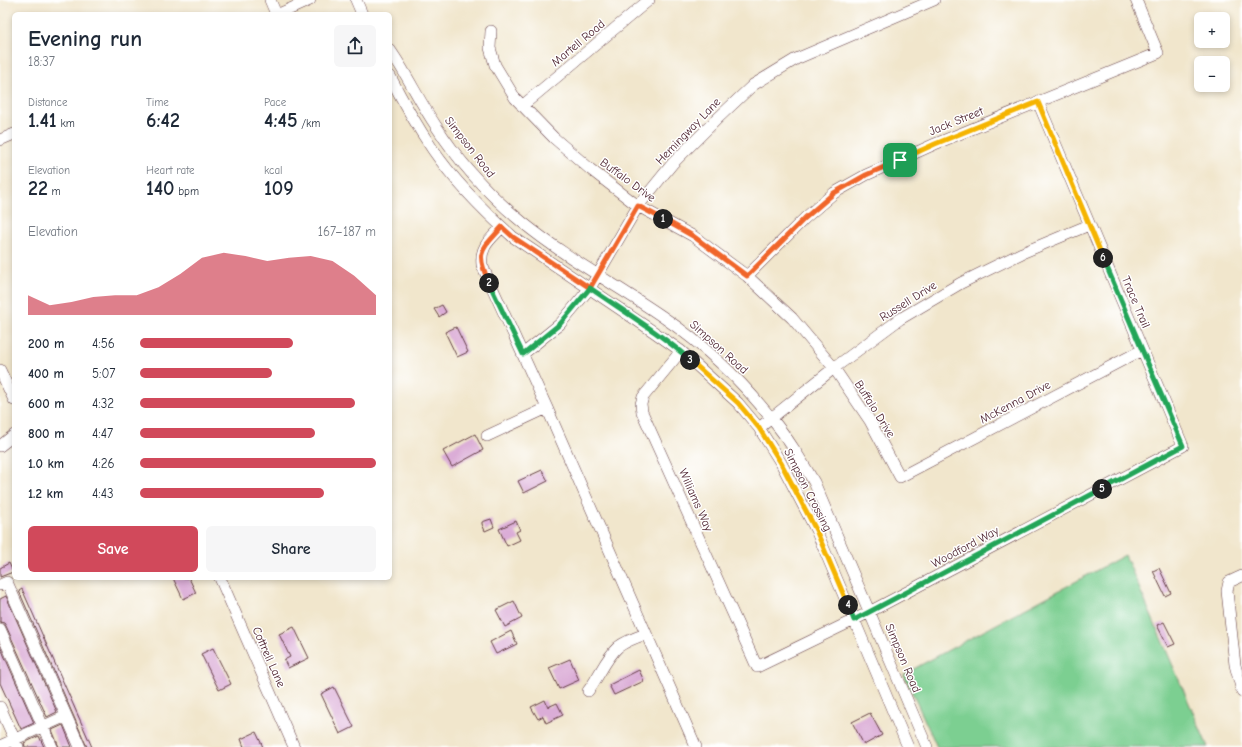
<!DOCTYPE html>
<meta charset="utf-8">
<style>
body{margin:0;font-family:"Comic Neue",sans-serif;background:#f6f6f7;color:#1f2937;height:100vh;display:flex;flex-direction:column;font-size:15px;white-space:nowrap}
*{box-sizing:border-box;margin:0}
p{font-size:13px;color:#747a83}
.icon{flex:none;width:22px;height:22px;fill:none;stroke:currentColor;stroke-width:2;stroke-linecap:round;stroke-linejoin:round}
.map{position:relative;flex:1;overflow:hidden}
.sheet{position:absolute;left:12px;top:12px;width:380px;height:568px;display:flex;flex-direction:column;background:#fff;border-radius:6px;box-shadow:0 2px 6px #0003}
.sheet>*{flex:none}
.controls{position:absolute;left:1194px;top:12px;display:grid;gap:8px}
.controls a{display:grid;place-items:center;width:36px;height:36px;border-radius:6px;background:#fff;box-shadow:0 2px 6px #0003;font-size:20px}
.pin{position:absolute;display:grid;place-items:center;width:34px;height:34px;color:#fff;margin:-17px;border-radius:8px;box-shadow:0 2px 6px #0006}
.km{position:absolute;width:20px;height:20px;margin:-10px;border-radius:50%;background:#222;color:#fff;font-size:11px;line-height:20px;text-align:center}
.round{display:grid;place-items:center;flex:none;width:42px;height:42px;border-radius:6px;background:#f6f6f7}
.head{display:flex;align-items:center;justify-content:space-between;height:68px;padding:0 16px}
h1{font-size:22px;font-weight:800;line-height:30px}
.figures{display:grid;grid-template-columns:repeat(3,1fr);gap:6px;height:68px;padding:4px 16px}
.figures div{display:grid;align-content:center}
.figures b{font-size:20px;font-weight:800}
.figures small{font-size:11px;font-weight:400}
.figures p{font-size:11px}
.chart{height:112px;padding:8px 16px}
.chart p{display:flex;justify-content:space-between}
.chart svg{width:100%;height:72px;margin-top:4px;fill:#d1495b;opacity:.7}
.action{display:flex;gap:8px;margin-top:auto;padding:8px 16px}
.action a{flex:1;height:46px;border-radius:6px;background:#d1495b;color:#fff;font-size:16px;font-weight:800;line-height:46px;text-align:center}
.action a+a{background:#f6f6f7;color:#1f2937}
ul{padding:0 16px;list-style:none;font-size:13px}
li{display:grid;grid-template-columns:64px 48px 1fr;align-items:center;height:30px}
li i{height:10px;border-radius:5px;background:#d1495b}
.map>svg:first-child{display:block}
.green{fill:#7ccf91;stroke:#63775e}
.building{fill:#dbadd7}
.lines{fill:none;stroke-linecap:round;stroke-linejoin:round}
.minor-casing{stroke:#633d43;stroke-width:12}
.minor{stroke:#fff;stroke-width:11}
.split-1-casing{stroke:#fff;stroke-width:8}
.split-2-casing{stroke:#fff;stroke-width:8}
.split-3-casing{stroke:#fff;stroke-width:8}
.split-4-casing{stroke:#fff;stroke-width:8}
.split-5-casing{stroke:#fff;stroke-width:8}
.split-6-casing{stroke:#fff;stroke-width:8}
.split-7-casing{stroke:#fff;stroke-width:8}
.split-1{stroke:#f0652b;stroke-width:5}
.split-2{stroke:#f0652b;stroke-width:5}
.split-3{stroke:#22a559;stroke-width:5}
.split-4{stroke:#f5b400;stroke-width:5}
.split-5{stroke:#22a559;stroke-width:5}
.split-6{stroke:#22a559;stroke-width:5}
.split-7{stroke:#f5b400;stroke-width:5}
.labels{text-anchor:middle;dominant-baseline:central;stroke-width:3;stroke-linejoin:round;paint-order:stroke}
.street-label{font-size:12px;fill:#4a1f2b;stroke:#fff}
</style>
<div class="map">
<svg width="1242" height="747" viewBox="0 0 1242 747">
<rect width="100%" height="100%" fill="#fff"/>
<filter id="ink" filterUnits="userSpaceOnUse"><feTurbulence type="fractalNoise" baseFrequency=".025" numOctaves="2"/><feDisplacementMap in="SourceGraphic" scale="8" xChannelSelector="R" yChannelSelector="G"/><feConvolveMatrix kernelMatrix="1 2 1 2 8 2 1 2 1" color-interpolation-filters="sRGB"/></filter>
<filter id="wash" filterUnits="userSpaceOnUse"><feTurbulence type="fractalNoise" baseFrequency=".012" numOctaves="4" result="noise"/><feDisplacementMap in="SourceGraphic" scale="16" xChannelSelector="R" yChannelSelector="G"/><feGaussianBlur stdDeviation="0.9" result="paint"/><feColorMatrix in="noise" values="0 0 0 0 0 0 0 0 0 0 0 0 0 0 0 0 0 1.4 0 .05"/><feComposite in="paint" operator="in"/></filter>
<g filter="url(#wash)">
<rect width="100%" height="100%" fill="#f1e6cc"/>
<path class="green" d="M1125 555 1208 747H937L904 675 917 667Z"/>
<g id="blocks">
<path class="building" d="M442 305 446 312 439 317 434 309Z
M456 327 468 352 457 357 445 332Z
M475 434 483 450 452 467 443 451Z
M542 470 548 481 524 493 518 481Z
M491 519 494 527 485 531 482 524V522Z
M516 521 520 530 516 532 520 540 507 546 499 529Z
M9 563 13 572 0 577V568Z
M1159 568 1171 593 1165 596 1153 571Z
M173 578H189L196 593 183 599Z
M22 589 92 747H87L19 591Z
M6 596 57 712 47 717 6 626 4 623 0 622V599Z
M514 601 522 618 505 627 496 610Z
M1164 622 1175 644 1168 647 1157 625Z
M294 627 309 658 288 668 284 660 290 657 279 634Z
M511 631 517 644 496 654 490 642Z
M0 646 34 723 21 729 0 683Z
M213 648 231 684 219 690 201 654Z
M570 659 579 680 559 689 549 668Z
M639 670 644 681 614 695 609 685Z
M334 687 354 727 340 734 321 694Z
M545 700 548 707 557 703 563 715 546 723 543 716 538 719 531 707Z
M870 713 882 735 864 745 852 722Z
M63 725 72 747H59L52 730Z
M256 732 263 747H244L241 739Z
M39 736 44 747H25L24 743Z"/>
</g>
</g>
<g filter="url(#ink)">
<use href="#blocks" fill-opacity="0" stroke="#633d43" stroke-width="1"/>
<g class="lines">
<g class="minor-casing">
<path id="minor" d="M270 0 276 14
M356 0 362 14
M279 14 310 0
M491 31 490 48 495 65 515 98 554 138 590 169 638 206 693 236 747 276 792 318 834 368 870 421 900 477 1142 350
M390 50C407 74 419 101 436 126 459 162 489 195 522 222 566 258 617 285 663 317 704 345 741 380 771 418 788 438 801 460 814 482L927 747
M390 76C403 102 417 126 433 150 455 182 484 211 513 237L654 332 681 351 738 403 759 428 781 463 816 530 908 747
M522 106 649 0
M0 140 14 134
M502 227C490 240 480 246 482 265L547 408 696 747
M747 276 805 218 834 193 866 175 935 144 1158 53 1136 0
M681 351 643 397 641 404 642 412 757 667 854 620 1183 446 1038 102
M523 354 560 324 590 288 638 206 673 163 717 119 753 85 796 59 934 0
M0 370 14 400
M759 428 834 368 900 319 961 283 1022 253 1089 225
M487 436 547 408
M0 446 14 435
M1242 576 1229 582 1227 591 1235 665 1242 691
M220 578 294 747
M0 585 7 582 80 747
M0 629 52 747
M588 691C599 677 605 659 618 647 626 641 637 637 646 634
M0 707 18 747
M0 746 66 716"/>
</g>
<use href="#minor" class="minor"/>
</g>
</g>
<g class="lines" filter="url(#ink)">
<g class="split-1-casing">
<path id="split-1" d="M663 219 693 236 747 276 805 218 834 193 866 175 900 160"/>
</g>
<g class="split-2-casing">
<path id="split-2" d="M489 283C475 251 481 251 502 227L513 237 590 288 638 206 663 219"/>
</g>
<g class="split-3-casing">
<path id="split-3" d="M489 283 523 354 560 324 590 288C623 311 660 333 690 360"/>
</g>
<g class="split-4-casing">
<path id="split-4" d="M690 360 738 403 759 428 781 463 816 530 848 605"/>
</g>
<g class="split-5-casing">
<path id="split-5" d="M848 605 854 620 1102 489"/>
</g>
<g class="split-6-casing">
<path id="split-6" d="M1102 489 1183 446 1103 258"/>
</g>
<g class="split-7-casing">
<path id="split-7" d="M900 160 935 144 1038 102 1103 258"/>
</g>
<use href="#split-1" class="split-1"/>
<use href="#split-2" class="split-2"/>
<use href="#split-3" class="split-3"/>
<use href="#split-4" class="split-4"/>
<use href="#split-5" class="split-5"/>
<use href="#split-6" class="split-6"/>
<use href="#split-7" class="split-7"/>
</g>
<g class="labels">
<g class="street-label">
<text transform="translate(578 43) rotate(-40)">Martell Road</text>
<text transform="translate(956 121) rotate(-22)">Jack Street</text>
<text transform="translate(688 131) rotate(-46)">Hemingway Lane</text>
<text transform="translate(470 147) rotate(52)">Simpson Road</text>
<text transform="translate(628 180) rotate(36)">Buffalo Drive</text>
<text transform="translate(908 301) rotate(-32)">Russell Drive</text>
<text transform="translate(1136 302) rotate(67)">Trace Trail</text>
<text transform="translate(719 347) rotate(42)">Simpson Road</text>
<text transform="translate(1015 402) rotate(-28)">McKenna Drive</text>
<text transform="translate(875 409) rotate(58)">Buffalo Drive</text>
<text transform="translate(808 490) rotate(63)">Simpson Crossing</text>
<text transform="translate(696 500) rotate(66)">Williams Way</text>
<text transform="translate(965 547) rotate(-28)">Woodford Way</text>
<text transform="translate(269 657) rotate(66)">Cottrell Lane</text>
<text transform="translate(903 658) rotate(67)">Simpson Road</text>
</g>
</g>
</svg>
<div class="controls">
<a>+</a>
<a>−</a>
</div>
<div class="pin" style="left:900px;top:160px;background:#1e9e55"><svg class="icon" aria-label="arrive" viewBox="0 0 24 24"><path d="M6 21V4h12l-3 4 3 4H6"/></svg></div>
<b class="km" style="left:663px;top:219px">1</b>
<b class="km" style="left:489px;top:283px">2</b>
<b class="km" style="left:690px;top:360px">3</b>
<b class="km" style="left:848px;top:605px">4</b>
<b class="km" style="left:1102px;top:489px">5</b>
<b class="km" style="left:1103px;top:258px">6</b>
<section class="sheet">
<div class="head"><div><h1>Evening run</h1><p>18:37</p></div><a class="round"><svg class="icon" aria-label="share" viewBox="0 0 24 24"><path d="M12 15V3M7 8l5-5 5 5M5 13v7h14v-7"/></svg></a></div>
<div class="figures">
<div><p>Distance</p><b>1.41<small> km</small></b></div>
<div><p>Time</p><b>6:42</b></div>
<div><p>Pace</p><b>4:45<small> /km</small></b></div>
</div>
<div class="figures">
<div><p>Elevation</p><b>22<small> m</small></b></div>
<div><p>Heart rate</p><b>140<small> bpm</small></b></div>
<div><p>kcal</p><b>109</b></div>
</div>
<div class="chart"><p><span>Elevation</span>167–187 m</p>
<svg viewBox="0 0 160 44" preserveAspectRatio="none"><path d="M0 44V32L10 38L20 36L30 33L40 32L50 32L60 27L70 19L80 9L90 6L100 8L110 11L120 9L130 8L140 11L150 20L160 32V44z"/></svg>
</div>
<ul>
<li><b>200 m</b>4:56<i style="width:65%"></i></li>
<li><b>400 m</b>5:07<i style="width:56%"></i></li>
<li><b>600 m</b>4:32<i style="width:91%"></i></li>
<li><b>800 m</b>4:47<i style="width:74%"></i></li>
<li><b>1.0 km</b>4:26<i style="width:100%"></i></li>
<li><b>1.2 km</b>4:43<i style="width:78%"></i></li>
</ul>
<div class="action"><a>Save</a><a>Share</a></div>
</section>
</div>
